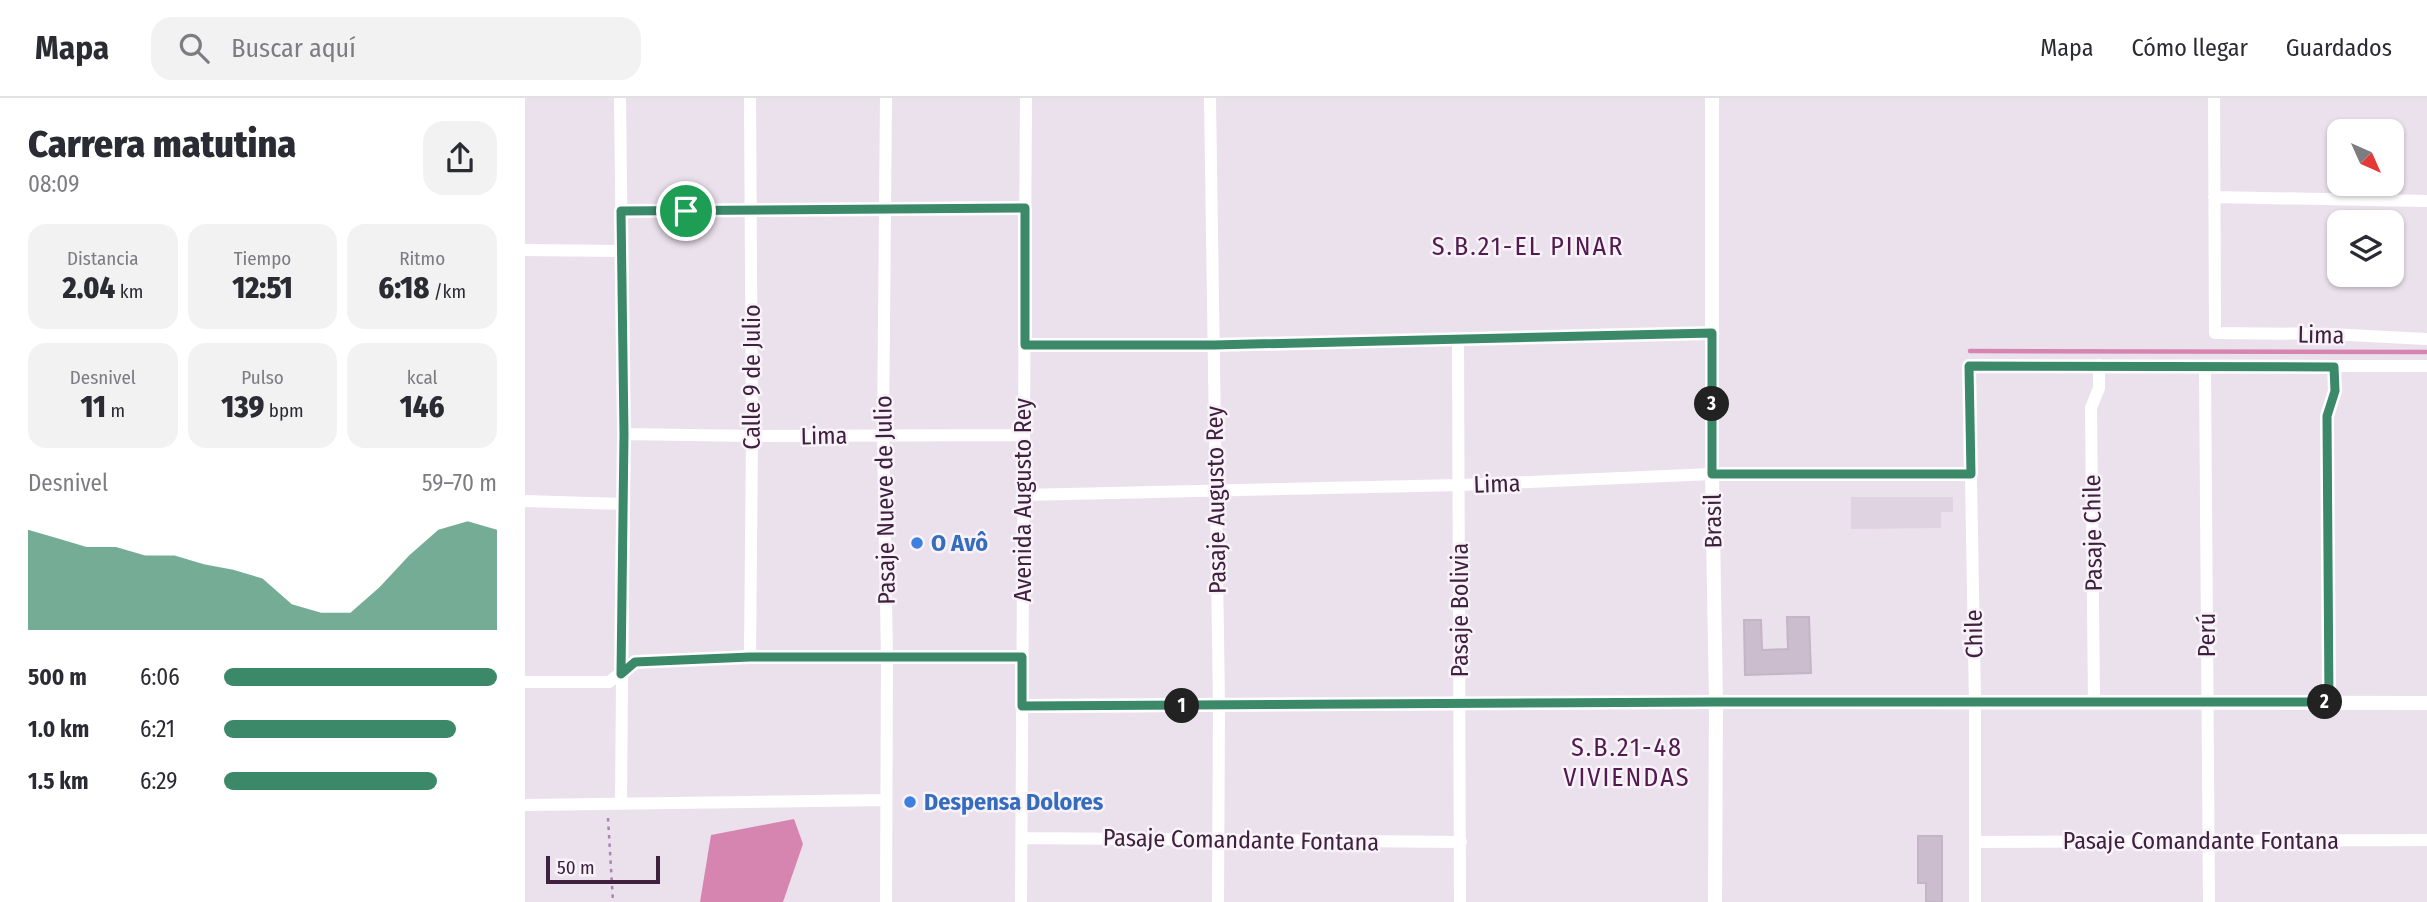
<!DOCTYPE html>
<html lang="es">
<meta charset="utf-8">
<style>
body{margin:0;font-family:"Fira Sans Condensed",sans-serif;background:#f2f2f3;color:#2b2b33;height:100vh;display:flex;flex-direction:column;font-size:26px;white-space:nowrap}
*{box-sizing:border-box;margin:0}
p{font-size:23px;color:#7c7c81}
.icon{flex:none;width:38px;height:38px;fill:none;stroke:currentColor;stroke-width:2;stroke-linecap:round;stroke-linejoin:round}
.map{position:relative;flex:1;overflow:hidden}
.sheet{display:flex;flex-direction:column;background:#fff;width:525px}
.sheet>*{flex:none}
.needle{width:46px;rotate:135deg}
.buttons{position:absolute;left:1802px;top:21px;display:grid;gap:14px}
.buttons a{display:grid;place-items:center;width:77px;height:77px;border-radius:14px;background:#fff;box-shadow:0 2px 5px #0004;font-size:35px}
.scale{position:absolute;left:21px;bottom:18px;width:114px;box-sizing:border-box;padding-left:7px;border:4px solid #3f203e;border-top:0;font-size:19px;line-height:24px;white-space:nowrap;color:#3f203e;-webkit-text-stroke:5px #f8f2f9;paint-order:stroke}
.pin{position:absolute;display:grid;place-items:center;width:60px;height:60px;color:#fff;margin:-30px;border:4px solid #fff;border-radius:50%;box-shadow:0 2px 7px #0007}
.km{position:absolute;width:35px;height:35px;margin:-18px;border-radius:50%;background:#222;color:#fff;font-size:19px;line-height:35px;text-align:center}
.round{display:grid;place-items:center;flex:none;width:74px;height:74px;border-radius:21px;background:#f2f2f3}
.overview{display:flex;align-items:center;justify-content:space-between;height:119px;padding:0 28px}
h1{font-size:38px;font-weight:800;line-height:52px}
.figures{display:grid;grid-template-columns:repeat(3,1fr);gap:10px;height:119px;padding:7px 28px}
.figures div{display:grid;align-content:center;border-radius:18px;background:#f2f2f3;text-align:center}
.figures b{font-size:30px;font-weight:800}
.figures small{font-size:19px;font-weight:400}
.figures p{font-size:19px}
.chart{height:196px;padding:14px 28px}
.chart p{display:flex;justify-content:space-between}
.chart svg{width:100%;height:126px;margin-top:7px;fill:#3c896a;opacity:.7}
ul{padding:0 28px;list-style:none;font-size:23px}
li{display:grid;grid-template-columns:112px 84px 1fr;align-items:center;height:52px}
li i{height:18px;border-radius:9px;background:#3c896a}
header{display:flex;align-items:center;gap:42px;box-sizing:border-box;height:98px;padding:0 35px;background:#fff;border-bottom:2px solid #e1e1e2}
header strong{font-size:33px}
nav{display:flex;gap:38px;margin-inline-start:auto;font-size:24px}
.search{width:490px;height:63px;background:#f2f2f3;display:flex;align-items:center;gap:18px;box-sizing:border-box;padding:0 24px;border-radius:21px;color:#7c7c81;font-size:26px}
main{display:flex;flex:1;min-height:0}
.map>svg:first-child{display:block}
.built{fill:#dfd2e1}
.water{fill:#d685b1}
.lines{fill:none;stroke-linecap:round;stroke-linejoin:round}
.stream{stroke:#d685b1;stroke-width:4.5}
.building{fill:#cbbdce;stroke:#c5b3c7;stroke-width:2}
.path{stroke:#b27fb3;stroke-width:2.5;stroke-dasharray:3.5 5;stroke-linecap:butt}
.minor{stroke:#fff;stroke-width:12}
.tertiary{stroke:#fff;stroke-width:14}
.route-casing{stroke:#fff;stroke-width:14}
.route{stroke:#3c896a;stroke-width:9}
.shop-dot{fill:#3f7fe0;stroke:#f8f2f9;stroke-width:2.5}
.labels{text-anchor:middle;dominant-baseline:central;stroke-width:5;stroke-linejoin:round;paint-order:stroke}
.street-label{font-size:24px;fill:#3f203e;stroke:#f8f2f9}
.shop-label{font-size:24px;font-weight:bold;fill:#366cbe;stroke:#f8f2f9;text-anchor:start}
.neighbourhood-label{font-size:26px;letter-spacing:2px;fill:#531a4f;stroke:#f8f2f9}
</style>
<header>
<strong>Mapa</strong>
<div class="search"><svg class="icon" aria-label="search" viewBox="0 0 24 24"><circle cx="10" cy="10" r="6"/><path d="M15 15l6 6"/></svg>Buscar aquí</div>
<nav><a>Mapa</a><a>Cómo llegar</a><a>Guardados</a></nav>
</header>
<main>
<section class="sheet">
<div class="overview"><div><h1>Carrera matutina</h1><p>08:09</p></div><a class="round"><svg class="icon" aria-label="share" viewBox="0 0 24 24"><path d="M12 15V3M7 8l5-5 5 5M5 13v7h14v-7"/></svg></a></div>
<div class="figures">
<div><p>Distancia</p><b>2.04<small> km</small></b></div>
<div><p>Tiempo</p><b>12:51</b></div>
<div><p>Ritmo</p><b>6:18<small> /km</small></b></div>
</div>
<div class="figures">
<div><p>Desnivel</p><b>11<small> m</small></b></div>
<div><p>Pulso</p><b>139<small> bpm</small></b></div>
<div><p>kcal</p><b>146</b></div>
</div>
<div class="chart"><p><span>Desnivel</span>59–70 m</p>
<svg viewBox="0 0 160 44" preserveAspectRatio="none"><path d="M0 44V9L10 12L20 15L30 15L40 18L50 18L60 21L70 23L80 26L90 35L100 38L110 38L120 29L130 18L140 9L150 6L160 9V44z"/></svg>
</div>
<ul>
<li><b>500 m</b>6:06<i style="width:100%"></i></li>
<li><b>1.0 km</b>6:21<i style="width:85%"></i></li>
<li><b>1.5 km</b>6:29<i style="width:78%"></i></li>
</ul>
</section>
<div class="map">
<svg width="1902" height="804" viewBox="0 0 1902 804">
<rect width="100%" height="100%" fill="#ebe1ed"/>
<path class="built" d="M1326 399H1428V414H1416V430L1326 431Z"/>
<path class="water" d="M269 721 278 746 258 804H175L186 737Z"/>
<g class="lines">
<path class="stream" d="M1445 253 1901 254"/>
</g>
<path class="building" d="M1262 519H1284L1286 575 1220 577 1219 522H1236L1237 552 1263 551Z
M1393 738H1417V804H1401V785H1393Z"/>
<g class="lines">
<path class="path" d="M83 720 88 804"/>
<path class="minor" d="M95 0 99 336 96 706
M225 0 227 338 225 559
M361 0 358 337 362 559 361 804
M685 0 694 607 693 804
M1689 0 1690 235 1804 236 1902 241
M1689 99 1902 103
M96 113 500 110
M0 152 96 153
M933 242 935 804
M500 247H689L1187 235
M1680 269 1684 804
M99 336 227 338 498 337
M499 397 935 387 1187 376H1446
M0 403 98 406
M0 584H84L110 564 225 559H497
M1569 604 1566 310 1574 290V267
M1804 604 1802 318 1810 293 1809 269
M497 609 1191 604
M0 707 360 702
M497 740 936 744
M1450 744 1902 742
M496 804 501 0
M1450 804V604L1444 268H1902"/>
<path class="tertiary" d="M1187 0V376L1191 604 1190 804
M1191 604 1902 605"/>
</g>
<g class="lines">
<g class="route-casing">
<path id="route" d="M500 110V247H689L1187 235V376H1446L1444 268 1809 269 1810 293 1802 318 1804 604H1191L497 608V559H225L110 564 96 576 99 336 96 113Z"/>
</g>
<use href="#route" class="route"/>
</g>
<g class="shop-dot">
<circle cx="392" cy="445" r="7"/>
<circle cx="385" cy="704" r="7"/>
</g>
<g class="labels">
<g class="street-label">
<text transform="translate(1796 237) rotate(1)">Lima</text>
<text transform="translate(227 279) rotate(-90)">Calle 9 de Julio</text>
<text transform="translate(299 338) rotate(-1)">Lima</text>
<text transform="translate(972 386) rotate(-2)">Lima</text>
<text transform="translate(360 402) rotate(-91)">Pasaje Nueve de Julio</text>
<text transform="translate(498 402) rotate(-90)">Avenida Augusto Rey</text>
<text transform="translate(691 402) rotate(-91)">Pasaje Augusto Rey</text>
<text transform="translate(1188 423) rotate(-91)">Brasil</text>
<text transform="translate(1568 435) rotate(-91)">Pasaje Chile</text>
<text transform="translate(935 512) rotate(-90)">Pasaje Bolivia</text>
<text transform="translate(1449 536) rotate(-91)">Chile</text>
<text transform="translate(1682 537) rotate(-90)">Perú</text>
<text transform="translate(716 742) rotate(1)">Pasaje Comandante Fontana</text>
<text x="1676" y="743">Pasaje Comandante Fontana</text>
</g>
<g class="shop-label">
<text x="406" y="445">O Avô</text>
<text x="399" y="704">Despensa Dolores</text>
</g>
<g class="neighbourhood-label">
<text x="1003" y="148">S.B.21-EL PINAR</text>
<text x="1102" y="649">S.B.21-48<tspan x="1102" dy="30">VIVIENDAS</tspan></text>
</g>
</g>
</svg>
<div class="buttons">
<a><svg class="needle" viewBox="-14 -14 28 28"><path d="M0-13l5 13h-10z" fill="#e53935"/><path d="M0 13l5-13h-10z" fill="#7c7c81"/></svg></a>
<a><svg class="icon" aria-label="layers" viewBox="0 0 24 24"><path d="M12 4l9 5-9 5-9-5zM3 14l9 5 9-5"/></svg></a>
</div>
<div class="scale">50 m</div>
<div class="pin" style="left:161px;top:113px;background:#1e9e55"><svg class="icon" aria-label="arrive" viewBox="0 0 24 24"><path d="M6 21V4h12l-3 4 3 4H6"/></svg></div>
<b class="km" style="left:657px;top:608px">1</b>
<b class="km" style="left:1800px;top:604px">2</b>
<b class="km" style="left:1187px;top:306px">3</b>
</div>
</main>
